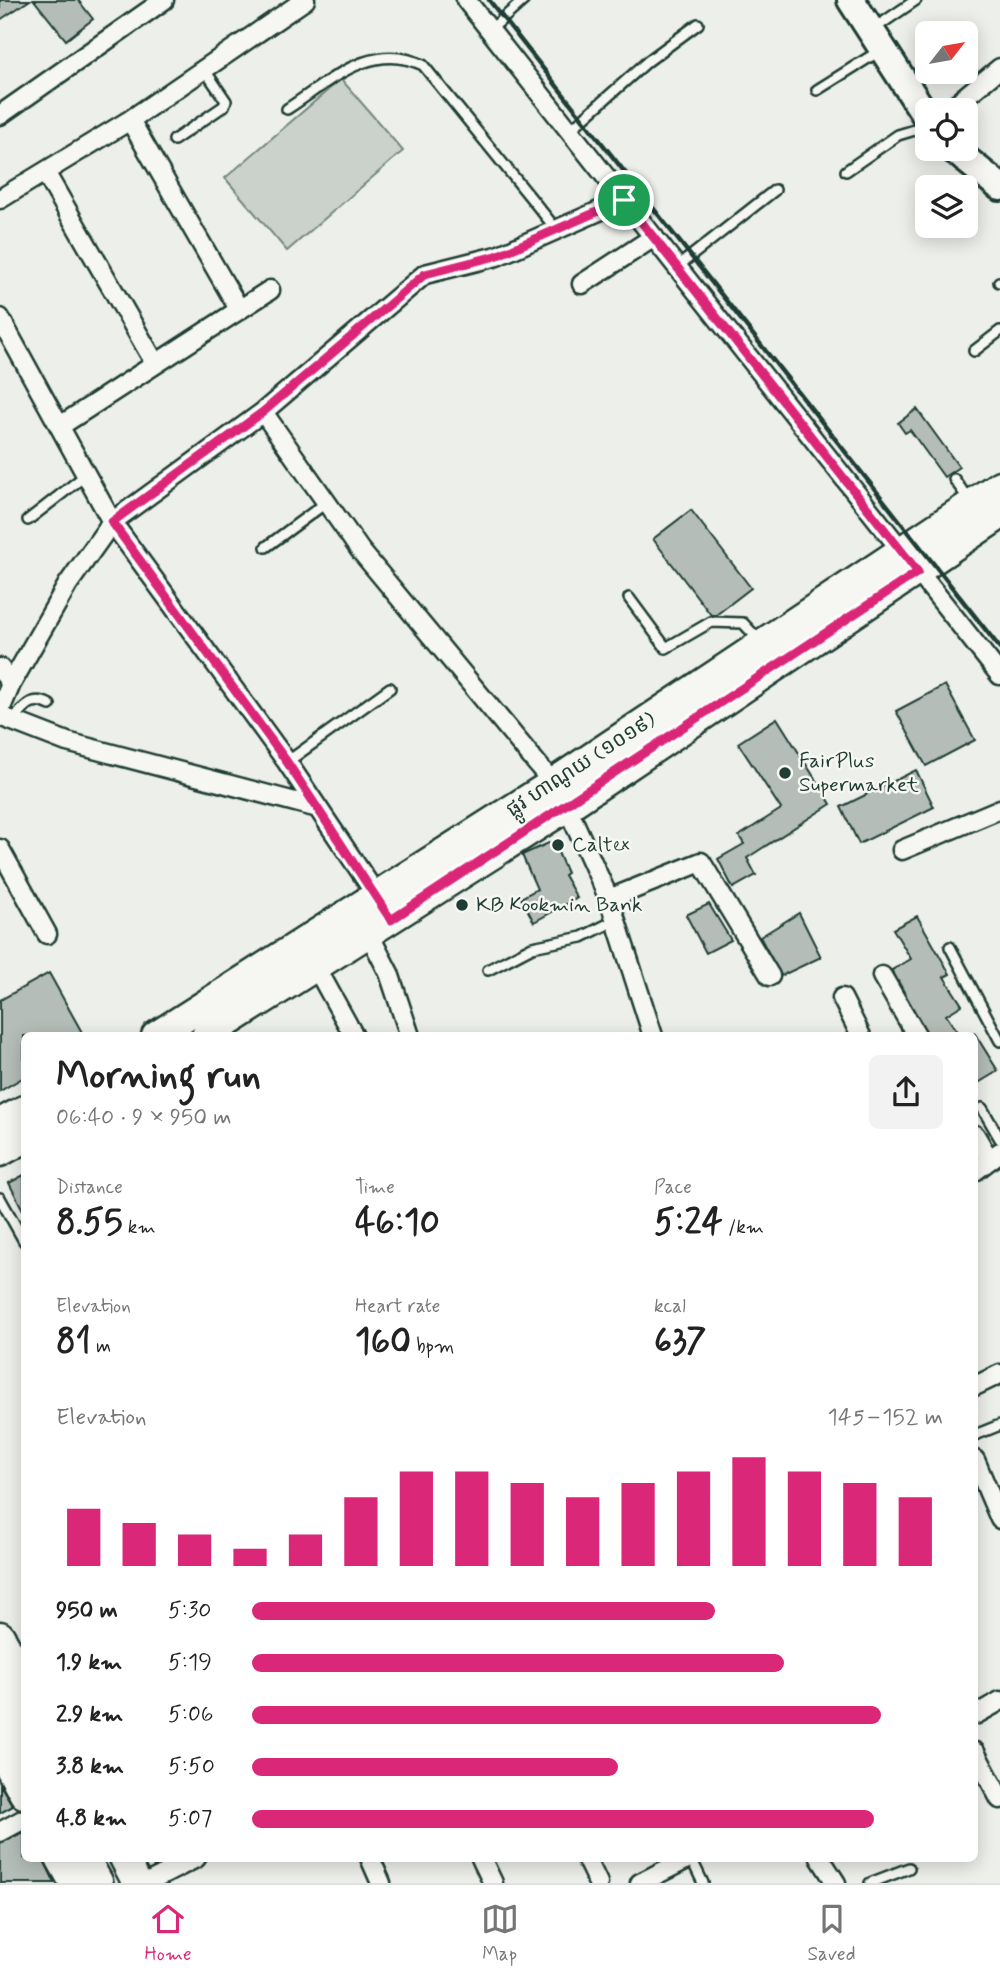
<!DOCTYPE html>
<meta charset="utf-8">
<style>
body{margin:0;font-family:Mynerve,"Noto Sans Khmer",sans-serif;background:#f2f2f2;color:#222;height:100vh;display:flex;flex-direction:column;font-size:26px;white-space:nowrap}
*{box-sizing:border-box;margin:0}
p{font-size:23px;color:#767676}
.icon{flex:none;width:38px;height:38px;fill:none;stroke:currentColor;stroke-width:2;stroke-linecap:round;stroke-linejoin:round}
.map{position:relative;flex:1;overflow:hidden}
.side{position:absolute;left:21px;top:1032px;width:957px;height:830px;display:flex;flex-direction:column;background:#fff;border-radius:10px;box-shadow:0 4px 18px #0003}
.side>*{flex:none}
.needle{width:46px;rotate:59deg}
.controls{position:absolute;left:915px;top:21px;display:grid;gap:14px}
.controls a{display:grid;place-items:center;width:63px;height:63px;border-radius:10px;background:#fff;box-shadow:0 4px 18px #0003;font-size:35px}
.pin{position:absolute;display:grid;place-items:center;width:60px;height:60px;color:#fff;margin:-30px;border:4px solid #fff;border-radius:50%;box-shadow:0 2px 7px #0007}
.round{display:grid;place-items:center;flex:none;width:74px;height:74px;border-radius:10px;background:#f2f2f2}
.overview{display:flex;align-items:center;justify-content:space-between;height:119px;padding:0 35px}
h1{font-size:38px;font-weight:700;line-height:52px}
.metrics{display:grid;grid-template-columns:repeat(3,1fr);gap:10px;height:119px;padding:7px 35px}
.metrics div{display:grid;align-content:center}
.metrics b{font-size:35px;font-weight:700}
.metrics small{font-size:19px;font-weight:400}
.metrics p{font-size:19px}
.chart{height:196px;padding:14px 35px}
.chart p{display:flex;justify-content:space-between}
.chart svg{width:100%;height:126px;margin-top:7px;stroke:#db2777;stroke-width:6}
ul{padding:0 35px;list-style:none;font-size:23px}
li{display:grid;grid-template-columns:112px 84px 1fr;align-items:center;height:52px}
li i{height:18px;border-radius:9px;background:#db2777}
.dock{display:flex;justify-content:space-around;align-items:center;height:98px;border-top:2px solid #e0e0e0;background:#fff;font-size:19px;color:#767676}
.dock a{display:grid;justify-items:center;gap:4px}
.dock .on{color:#db2777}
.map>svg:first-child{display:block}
.green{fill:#cbd2cc;stroke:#758880;stroke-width:2}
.building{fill:#b4bdb8;stroke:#1f3d34;stroke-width:2}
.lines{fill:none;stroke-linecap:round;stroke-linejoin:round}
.lane-casing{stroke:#1f3d34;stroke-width:14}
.street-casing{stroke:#1f3d34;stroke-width:23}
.secondary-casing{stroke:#1f3d34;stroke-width:32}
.primary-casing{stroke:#1f3d34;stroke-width:33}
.highway-casing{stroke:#1f3d34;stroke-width:38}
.lane{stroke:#f6f6f2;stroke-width:9}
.street{stroke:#f6f6f2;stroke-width:18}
.secondary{stroke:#f6f6f2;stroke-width:26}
.primary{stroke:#f6f6f2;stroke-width:28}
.highway{stroke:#f6f6f2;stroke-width:33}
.rail{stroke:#1f3d34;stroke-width:4.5}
.route-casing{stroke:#fff;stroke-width:14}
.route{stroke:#db2777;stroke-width:9}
.poi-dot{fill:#1f3d34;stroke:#f6f6f2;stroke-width:2.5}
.labels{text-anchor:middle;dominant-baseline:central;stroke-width:5;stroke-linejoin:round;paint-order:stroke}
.poi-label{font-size:21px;fill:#1f3d34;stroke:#f6f6f2;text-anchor:start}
.street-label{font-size:21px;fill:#1f3d34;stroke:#f6f6f2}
</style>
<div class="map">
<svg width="1000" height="1883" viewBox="0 0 1000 1883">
<rect width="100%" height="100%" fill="#edefea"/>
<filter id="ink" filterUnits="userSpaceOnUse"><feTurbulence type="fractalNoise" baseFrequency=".0143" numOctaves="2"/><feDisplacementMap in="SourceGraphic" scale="14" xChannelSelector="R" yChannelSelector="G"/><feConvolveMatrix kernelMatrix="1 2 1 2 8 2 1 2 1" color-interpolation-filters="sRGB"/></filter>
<g filter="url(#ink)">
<path class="green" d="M341 79 403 151 287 251 225 178Z"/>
<path class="building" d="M0 0H30L0 20Z
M34 0H78L93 19 66 40Z
M917 409 959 467 944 477 910 430 905 433 898 423Z
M691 510 751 588 716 615H711L653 539Z
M945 685 975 740 926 766 896 711Z
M777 718 831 804 747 858 756 875 733 888 718 859 744 844 739 836 781 809 738 743Z
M916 770 934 807 859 844 841 807Z
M553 841 567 873 564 875 577 898 534 922 521 898 537 889 522 855Z
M709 904 731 940 706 953 686 915Z
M799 913 821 957 781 976 760 937Z
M917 916 950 974 944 977 962 1005 946 1015 960 1036H928L892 970 911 959 893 929Z
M49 973 84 1036H24V1077L0 1091V1000Z
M975 1034 998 1071 975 1085Z
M24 1175V1212L9 1183Z
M0 1785 13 1806 0 1813Z
M24 1832V1858H43L55 1883H0V1843Z"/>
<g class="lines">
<g class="lane-casing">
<path id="lane" d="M490 30 524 0
M872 30 916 0
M817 90 881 50
M287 109C329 82 371 40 423 65L556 229
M568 132 648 61 698 24
M174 140 224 106 226 101 204 69
M846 171 898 135 928 126
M677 267 775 190
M999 282H1000
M974 351 1000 331
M954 479 969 500
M28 520 87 474
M266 547 327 502
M629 598 666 648 711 622 743 623 759 640
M12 721C25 707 31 695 50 705
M287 762 390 688
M950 947 1000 1041
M488 970 532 947 582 937 616 920
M982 1108 1000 1139
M0 1198 24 1241
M975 1435 1000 1425
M691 1858 703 1883
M870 1883 909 1868"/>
</g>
<g class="street-casing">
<path id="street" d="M466 0 1000 675
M949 110 1000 68
M0 115 164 0
M130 120 239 309
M45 172 155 363
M0 199 130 120 305 0
M582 284 654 237
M0 318 112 522 287 762 381 902
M263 412 360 550 553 783
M60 426 270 290
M0 668 11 684
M0 710 11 684 68 584 112 522 263 412 425 274 497 256 624 200
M0 716 67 742 318 808
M567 807 609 899 653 1036
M0 849 47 934
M902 850 1000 809
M609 899 701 862 770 976
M369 934 389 973 410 1036
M316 967 354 1036
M882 976 917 1036
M842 998 861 1036
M975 1135 989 1159
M975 1171 1000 1152
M975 1386 1000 1374
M975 1460 1000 1519
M975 1715 1000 1701
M975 1752 1000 1799
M0 1832 24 1819
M370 1858 381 1883
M481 1858 493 1883
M586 1858 598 1883
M820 1858 836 1883
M147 1883 196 1858
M640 1883 689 1858"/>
</g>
<g class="secondary-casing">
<path id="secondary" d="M851 0 928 119
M953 149 1000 187"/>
</g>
<g class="primary-casing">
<path id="primary" d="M156 1036 553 783 1000 485
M206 1036 567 807 1000 515
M0 1123 24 1110
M0 1152 24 1139
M0 1636 24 1680
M0 1750 24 1794
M60 1858 74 1883
M124 1858 137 1883"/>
</g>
<g class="highway-casing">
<path id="highway" d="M0 1676 24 1720
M0 1712 24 1756
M82 1858 96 1883"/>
</g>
<use href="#lane" class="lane"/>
<use href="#street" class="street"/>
<use href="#secondary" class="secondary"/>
<use href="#primary" class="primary"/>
<use href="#highway" class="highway"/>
<path class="rail" d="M489 0 1000 648"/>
</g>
</g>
<g class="lines" filter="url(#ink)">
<g class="route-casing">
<path id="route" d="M624 200 918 572 391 920 287 762 112 522 263 412 425 274 496 256Z"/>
</g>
<use href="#route" class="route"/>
</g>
<g class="poi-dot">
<circle cx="785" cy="773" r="7"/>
<circle cx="558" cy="845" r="7"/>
<circle cx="462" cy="905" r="7"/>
</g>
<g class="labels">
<g class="poi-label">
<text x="799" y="761">FairPlus<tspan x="799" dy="24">Supermarket</tspan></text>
<text x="572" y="845">Caltex</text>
<text x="476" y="905">KB Kookmin Bank</text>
</g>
<g class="street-label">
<text transform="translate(581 765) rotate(-33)">ផ្លូវ ហាណូយ (១០១៩)</text>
</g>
</g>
</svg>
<div class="controls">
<a><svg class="needle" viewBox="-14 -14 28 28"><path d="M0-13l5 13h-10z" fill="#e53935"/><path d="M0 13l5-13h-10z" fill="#767676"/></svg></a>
<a><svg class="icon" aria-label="locate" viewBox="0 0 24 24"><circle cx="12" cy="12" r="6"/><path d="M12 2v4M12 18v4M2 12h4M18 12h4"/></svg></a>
<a><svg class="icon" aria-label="layers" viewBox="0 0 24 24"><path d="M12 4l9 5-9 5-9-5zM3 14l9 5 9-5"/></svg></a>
</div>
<div class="pin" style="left:624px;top:200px;background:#1e9e55"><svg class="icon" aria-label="arrive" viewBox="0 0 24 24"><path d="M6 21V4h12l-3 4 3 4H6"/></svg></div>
<section class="side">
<div class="overview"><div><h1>Morning run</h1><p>06:40 · 9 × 950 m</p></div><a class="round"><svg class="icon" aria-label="share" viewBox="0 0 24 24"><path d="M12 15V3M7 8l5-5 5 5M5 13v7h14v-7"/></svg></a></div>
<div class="metrics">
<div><p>Distance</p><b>8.55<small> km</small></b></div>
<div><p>Time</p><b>46:10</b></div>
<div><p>Pace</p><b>5:24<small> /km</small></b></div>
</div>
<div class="metrics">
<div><p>Elevation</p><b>81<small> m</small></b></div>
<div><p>Heart rate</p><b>160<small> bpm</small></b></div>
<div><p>kcal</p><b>637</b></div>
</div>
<div class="chart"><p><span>Elevation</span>145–152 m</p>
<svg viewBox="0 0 160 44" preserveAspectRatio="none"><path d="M5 44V24M15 44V29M25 44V33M35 44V38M45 44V33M55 44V20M65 44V11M75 44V11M85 44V15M95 44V20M105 44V15M115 44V11M125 44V6M135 44V11M145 44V15M155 44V20"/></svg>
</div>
<ul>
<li><b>950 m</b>5:30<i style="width:67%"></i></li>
<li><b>1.9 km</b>5:19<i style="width:77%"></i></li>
<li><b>2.9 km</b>5:06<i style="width:91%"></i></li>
<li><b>3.8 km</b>5:50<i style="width:53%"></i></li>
<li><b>4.8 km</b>5:07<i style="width:90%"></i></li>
</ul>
</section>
</div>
<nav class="dock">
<a class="on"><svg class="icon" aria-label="home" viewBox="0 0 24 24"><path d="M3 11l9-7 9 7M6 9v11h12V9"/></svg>Home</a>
<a><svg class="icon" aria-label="map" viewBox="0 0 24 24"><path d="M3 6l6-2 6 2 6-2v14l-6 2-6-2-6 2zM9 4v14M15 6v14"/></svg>Map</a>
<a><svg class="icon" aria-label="saved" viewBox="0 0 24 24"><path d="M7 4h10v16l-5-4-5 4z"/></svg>Saved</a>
</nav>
